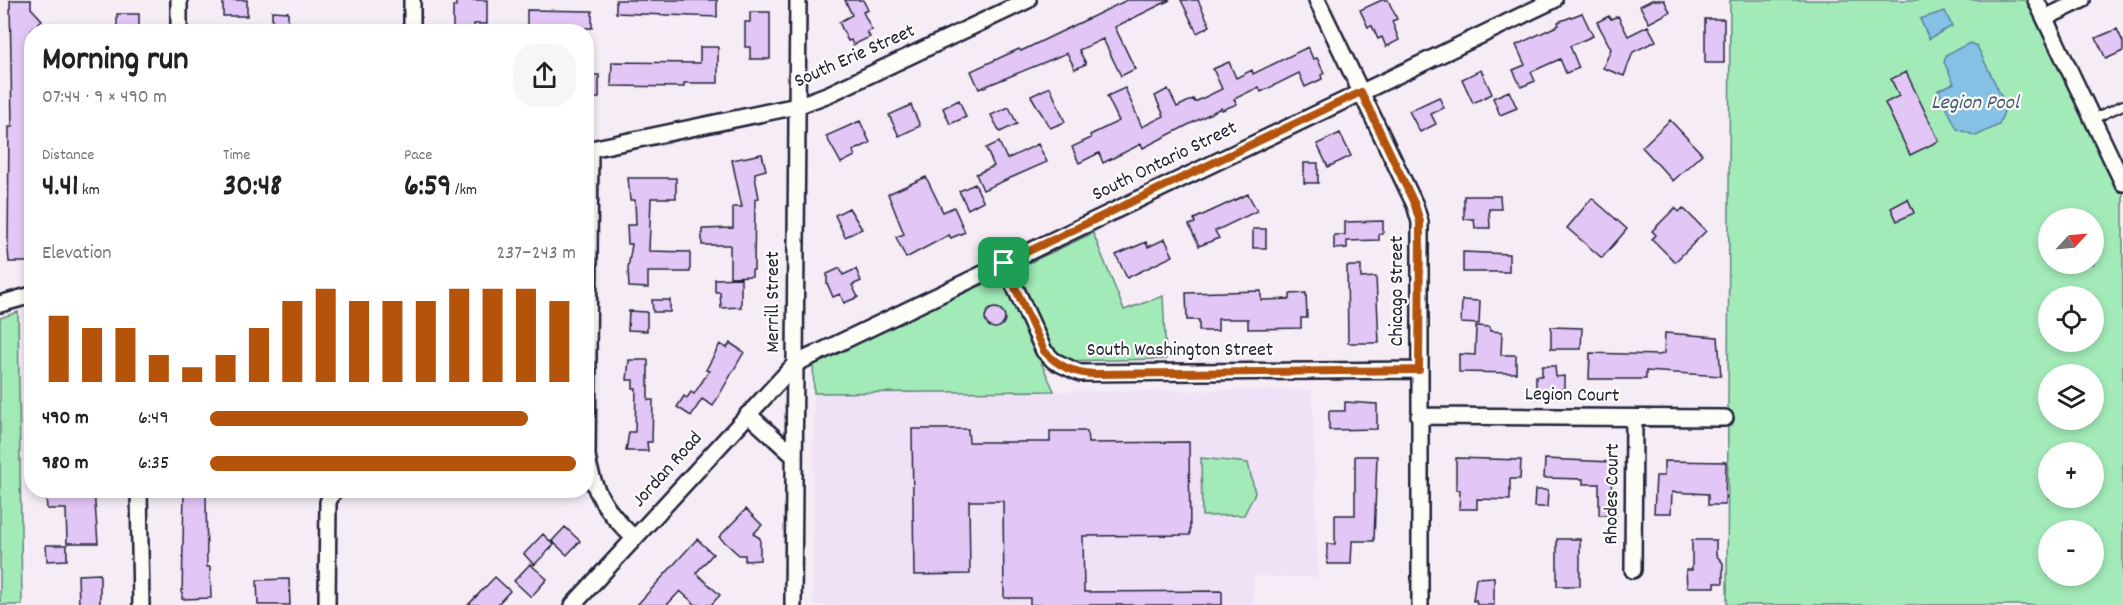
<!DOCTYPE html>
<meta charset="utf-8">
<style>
body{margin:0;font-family:Dekko,sans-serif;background:#f6f6f6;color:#222;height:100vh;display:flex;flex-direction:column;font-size:22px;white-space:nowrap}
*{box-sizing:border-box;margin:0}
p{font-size:20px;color:#767676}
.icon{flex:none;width:33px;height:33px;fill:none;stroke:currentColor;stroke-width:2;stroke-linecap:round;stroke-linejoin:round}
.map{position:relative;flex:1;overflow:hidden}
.details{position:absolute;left:24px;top:24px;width:570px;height:474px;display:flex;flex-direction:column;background:#fff;border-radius:24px;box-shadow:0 3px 9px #0003}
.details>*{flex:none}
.needle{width:39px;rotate:64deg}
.buttons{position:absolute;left:2038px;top:208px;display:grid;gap:12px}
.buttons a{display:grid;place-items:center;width:66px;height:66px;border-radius:50%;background:#fff;box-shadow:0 3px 9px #0003;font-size:30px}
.pin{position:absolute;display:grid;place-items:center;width:51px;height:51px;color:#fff;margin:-26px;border-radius:12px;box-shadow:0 3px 9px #0006}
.round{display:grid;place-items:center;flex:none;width:63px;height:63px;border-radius:24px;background:#f6f6f6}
.head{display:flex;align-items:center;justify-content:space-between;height:102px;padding:0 18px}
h1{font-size:33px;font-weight:800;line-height:45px}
.figures{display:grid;grid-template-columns:repeat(3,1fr);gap:9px;height:102px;padding:6px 18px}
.figures div{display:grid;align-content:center}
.figures b{font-size:30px;font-weight:800}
.figures small{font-size:16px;font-weight:400}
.figures p{font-size:16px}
.chart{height:168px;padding:12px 18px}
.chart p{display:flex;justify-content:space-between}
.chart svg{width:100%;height:108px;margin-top:6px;stroke:#b45309;stroke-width:6}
ul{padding:0 18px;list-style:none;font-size:20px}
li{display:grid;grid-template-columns:96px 72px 1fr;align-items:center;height:45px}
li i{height:15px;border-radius:8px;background:#b45309}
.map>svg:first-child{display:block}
.built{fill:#efe1f6}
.green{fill:#a2eab8;stroke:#62867a;stroke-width:1.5;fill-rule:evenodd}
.water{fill:#85c1e4;stroke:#5d81a0;stroke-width:1.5}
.building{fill:#e2c6f5;stroke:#22223b;stroke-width:1.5}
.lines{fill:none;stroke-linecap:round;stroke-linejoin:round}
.lane-casing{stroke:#22223b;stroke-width:12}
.street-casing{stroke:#22223b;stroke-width:20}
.lane{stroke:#fdfcf7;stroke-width:8}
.street{stroke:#fdfcf7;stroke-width:15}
.route-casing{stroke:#fff;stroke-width:12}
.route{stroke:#b45309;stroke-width:8}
.labels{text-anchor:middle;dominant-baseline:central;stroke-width:4.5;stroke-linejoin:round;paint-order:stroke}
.street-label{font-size:20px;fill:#22223b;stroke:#fdfcf7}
.water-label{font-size:21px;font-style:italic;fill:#455a76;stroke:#fdfcf7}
</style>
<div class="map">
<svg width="2123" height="605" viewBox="0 0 2123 605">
<rect width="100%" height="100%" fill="#f5ecf6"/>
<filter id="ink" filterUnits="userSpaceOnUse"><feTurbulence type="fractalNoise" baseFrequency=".0167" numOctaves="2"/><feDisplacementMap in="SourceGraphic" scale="12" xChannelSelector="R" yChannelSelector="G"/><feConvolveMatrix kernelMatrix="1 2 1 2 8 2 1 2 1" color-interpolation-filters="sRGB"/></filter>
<g filter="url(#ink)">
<path class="built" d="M1312 390 1318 577 1254 576 1253 605H813L814 393Z"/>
<path class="green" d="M1730 0H2036L2123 183V605H1727ZM2049 219H2094V264H2049ZM2049 297H2094V342H2049ZM2049 375H2094V420H2049ZM2049 453H2094V498H2049ZM2049 531H2094V576H2049Z
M1093 233 1124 310 1163 296 1166 359 1057 361 1016 269Z
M1002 276 1054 391 814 393 813 361Z
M18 312 22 605H0V318Z
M1201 458 1248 463 1255 493 1244 515 1202 516Z"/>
<path class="water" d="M1945 11 1952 26 1929 39 1920 19Z
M1970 43 1977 46 2006 106 1999 125 1976 136 1957 129 1938 90 1954 83 1944 62 1947 54Z"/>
<path class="building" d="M10 0H31V8L42 20 31 30V262H9L8 249 9 127H12Z
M223 0H247V16H223Z
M456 0H487V24H474V32H453V6H456Z
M616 0H717V17L616 13Z
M845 0H863L868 10 863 12 872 30 867 32 870 37 853 45 851 40 848 41 839 22 852 15Z
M1127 0H1170L1115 27 1135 69 1121 76 1103 39 1079 50 1086 64 1075 69 1067 53 979 89 971 71 1019 49 1021 51Z
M1181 0H1198L1210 26 1197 33Z
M1382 0H1388L1397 19 1392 21 1399 40 1386 47 1382 37 1378 39 1372 26 1368 27 1360 10Z
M1652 0H1664L1670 12 1649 23 1640 6Z
M527 10 592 11V28H527Z
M272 11 288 12V25H272Z
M750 12H770V59H750V47H745V22H750Z
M1582 13 1593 36 1570 46 1579 68 1566 73 1560 59 1531 72 1535 81 1521 87 1513 70 1525 65 1516 45 1559 25 1558 22Z
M117 14H139V32H117Z
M1609 16 1611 19 1618 16 1628 36 1648 26 1656 41 1633 52 1624 76 1603 68 1611 49 1597 22Z
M1705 19H1724V63H1705Z
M2117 29 2123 42V51L2106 59 2096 38Z
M700 47H718V83H684V87L611 86 612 62 700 63Z
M1308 47 1313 59 1317 58 1324 73 1321 75 1322 79 1305 87 1299 73 1261 92 1259 87 1234 99 1237 104 1222 110 1221 108 1143 148 1141 144 1103 163 1099 153 1079 163 1072 147 1091 138 1090 135 1119 121 1107 96 1125 88 1142 127 1164 116 1155 96 1168 89 1177 107 1193 99 1195 102 1222 89 1213 69 1229 62 1236 78 1252 70 1253 74Z
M1481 70 1492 94 1473 103 1462 79Z
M1906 72 1939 141 1910 155 1885 103 1899 96 1891 79Z
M586 75H599V98H586Z
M1050 87 1065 122 1050 128 1031 96Z
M1509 91 1517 108 1500 115 1493 98Z
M1439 97 1444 108 1431 114 1436 124 1420 132 1409 111Z
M959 100 966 117 950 124 943 108Z
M911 105 920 126 899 136 889 115Z
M1009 107 1017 124 1000 132 991 115Z
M1670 120 1702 154 1673 181 1642 147Z
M860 121 870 143 853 151 855 156 841 163 826 136Z
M1340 133 1351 156 1328 167 1317 144Z
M999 142 1007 159 1038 144 1047 162 983 190 976 174 994 166 986 148Z
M762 154 766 170 755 173V177L759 198 755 199 754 270H752V276L730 277V245H702V229L733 228V207H742L732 160Z
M1304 163H1318V183H1304Z
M926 177 943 212 954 207 965 232 951 238 949 235 906 258 896 237 904 234 888 194Z
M628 178H676V198H651L649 251 690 252V272H648V288L629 287 628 268 632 244H628L627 225H636L635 200H630Z
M975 184 983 201 968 209 959 191Z
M1248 194 1257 211 1215 231 1219 238 1199 246 1189 225 1195 223 1194 219Z
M1464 196H1500L1501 209H1489L1490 228H1475L1474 219H1464Z
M1592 198 1627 229 1602 258 1567 228Z
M1908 199 1914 213 1897 221 1891 208Z
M849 208 862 229 845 237 835 215Z
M1675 208 1679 212 1683 208 1706 231 1675 262 1652 239 1656 235 1652 231Z
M1383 221V234H1379V240L1347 241V248L1334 249V235H1345V222Z
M1253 229H1266V248H1253Z
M1165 239 1173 256 1127 278 1116 255 1146 242 1148 247Z
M1463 252 1509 254V272H1463Z
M1347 266H1361V278L1376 277 1379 343H1348Z
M840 268 843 275 856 269 861 281 852 285 858 297 844 303 840 294 833 297 827 283V274Z
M741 278V307L721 308 720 292H715V279Z
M1261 291V300L1290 299V294L1306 293 1307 318H1301V328L1248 329V319H1218V331H1199V320H1187L1186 293Z
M652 300H670V312H653Z
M1462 300 1480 301 1479 324 1461 323Z
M985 318a10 10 0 1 1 20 0a10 10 0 1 1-20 0Z
M629 311 647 312V331L628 330Z
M1476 326 1490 327V331L1502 332 1501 355H1516V373L1459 372V354L1475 355Z
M1551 327 1582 328 1581 349H1551Z
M1665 333 1718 337 1721 376 1646 371V379H1589L1590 353 1660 355 1664 353Z
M730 343 744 352 713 406 702 399 691 416 677 407 684 396 687 398 691 392 694 394 709 371 706 370 720 344 727 348Z
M629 360H648V400H653L652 442H647L648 451H626L629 432H635L636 388H633V380H627Z
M1542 366H1555L1556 377 1564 376V389L1555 390 1556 397 1536 398V376H1542Z
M1345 402 1377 404V429L1329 430V411H1345Z
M912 429H968L969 442H1050V431H1087L1088 443 1189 442 1190 535 1083 536 1084 592 1222 591V605H1030V598H1004L1003 501H969L970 574 914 575Z
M1355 456H1377L1374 541H1352L1351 564H1327V544H1335V515H1355Z
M1456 458 1521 460 1520 479H1510V500L1477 499V509H1459L1460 490H1456Z
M1545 459 1612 462 1611 496H1616V515H1599V484H1583V479L1544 478Z
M1664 461 1726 462 1725 505H1708V494L1672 492 1671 513H1654L1656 476H1664Z
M72 490H94L98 543H67L66 509H47L46 496 72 494Z
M184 490 206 492 207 567H210L211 598 182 599Z
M1535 490H1548L1547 507H1534Z
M746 509 762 525 753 534 760 538V560L745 561V555H739L719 537Z
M565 527 580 541 567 555 552 541Z
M543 534 554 545 534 565 524 554Z
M697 539 713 554 696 573 720 595 711 605H696L680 591 667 605H637Z
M1557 539H1580V586H1557Z
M1692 540H1716V555L1723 563V583H1715V587H1687L1686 570H1692Z
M46 545H67V560L47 561Z
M530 564 547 579 531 597 514 581Z
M100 574V605H79L78 575Z
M495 577 510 591 497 605H468Z
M1494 577V605H1477L1476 600 1473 601 1476 578Z
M289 579 290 605H258L257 580Z"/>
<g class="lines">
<g class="lane-casing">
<path id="lane" d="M2093 119 2123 105"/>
</g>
<g class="street-casing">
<path id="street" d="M1317 0 1415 205 1420 222V605
M2036 0 2123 183
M2045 18 2082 0
M179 32V0
M412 32V0
M586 150 797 106 829 94 1028 0
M590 150 587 455C592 492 608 513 634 538
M1004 263 1044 351 1054 361 1080 373 1419 370
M0 304 32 295
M748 414 794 456
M1419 416 1725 418
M139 490 141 605
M1633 570 1634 418
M327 605 328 502 334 490
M573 605 795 364 1554 0
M793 605 798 0"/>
</g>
<use href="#lane" class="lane"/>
<use href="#street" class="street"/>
</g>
</g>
<g class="lines" filter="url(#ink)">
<g class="route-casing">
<path id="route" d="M1361 92 1415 205 1420 222 1419 370 1094 374C1073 373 1058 366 1044 351L1004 263Z"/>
</g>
<use href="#route" class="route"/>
</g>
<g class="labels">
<g class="street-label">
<text transform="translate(855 57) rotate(-24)">South Erie Street</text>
<text transform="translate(1165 162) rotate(-26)">South Ontario Street</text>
<text transform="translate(1398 291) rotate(-90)">Chicago Street</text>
<text transform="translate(774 302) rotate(-90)">Merrill Street</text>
<text x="1180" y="351">South Washington Street</text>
<text transform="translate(1572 396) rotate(1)">Legion Court</text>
<text transform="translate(668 470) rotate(-48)">Jordan Road</text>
<text transform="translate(1613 494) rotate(-89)">Rhodes Court</text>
</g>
<g class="water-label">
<text x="1975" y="104">Legion Pool</text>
</g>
</g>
</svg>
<div class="buttons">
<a><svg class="needle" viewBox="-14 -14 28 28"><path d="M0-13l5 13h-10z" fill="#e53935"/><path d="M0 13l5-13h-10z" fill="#767676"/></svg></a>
<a><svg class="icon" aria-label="locate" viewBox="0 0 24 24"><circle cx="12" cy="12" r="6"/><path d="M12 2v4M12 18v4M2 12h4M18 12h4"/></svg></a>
<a><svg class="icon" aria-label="layers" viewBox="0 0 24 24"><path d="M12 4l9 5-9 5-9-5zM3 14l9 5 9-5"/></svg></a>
<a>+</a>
<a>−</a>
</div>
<div class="pin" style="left:1004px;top:263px;background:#1e9e55"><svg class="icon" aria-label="arrive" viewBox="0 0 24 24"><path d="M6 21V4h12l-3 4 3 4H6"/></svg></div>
<section class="details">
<div class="head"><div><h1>Morning run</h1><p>07:44 · 9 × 490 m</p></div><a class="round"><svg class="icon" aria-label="share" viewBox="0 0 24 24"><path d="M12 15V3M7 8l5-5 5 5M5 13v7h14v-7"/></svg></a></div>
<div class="figures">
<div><p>Distance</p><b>4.41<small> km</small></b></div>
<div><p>Time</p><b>30:48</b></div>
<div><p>Pace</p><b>6:59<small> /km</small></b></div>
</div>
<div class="chart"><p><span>Elevation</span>237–243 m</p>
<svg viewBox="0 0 160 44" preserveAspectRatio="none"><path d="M5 44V17M15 44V22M25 44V22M35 44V33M45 44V38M55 44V33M65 44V22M75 44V11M85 44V6M95 44V11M105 44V11M115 44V11M125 44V6M135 44V6M145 44V6M155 44V11"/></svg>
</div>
<ul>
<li><b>490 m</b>6:49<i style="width:87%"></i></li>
<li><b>980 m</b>6:35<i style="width:100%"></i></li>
</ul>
</section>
</div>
